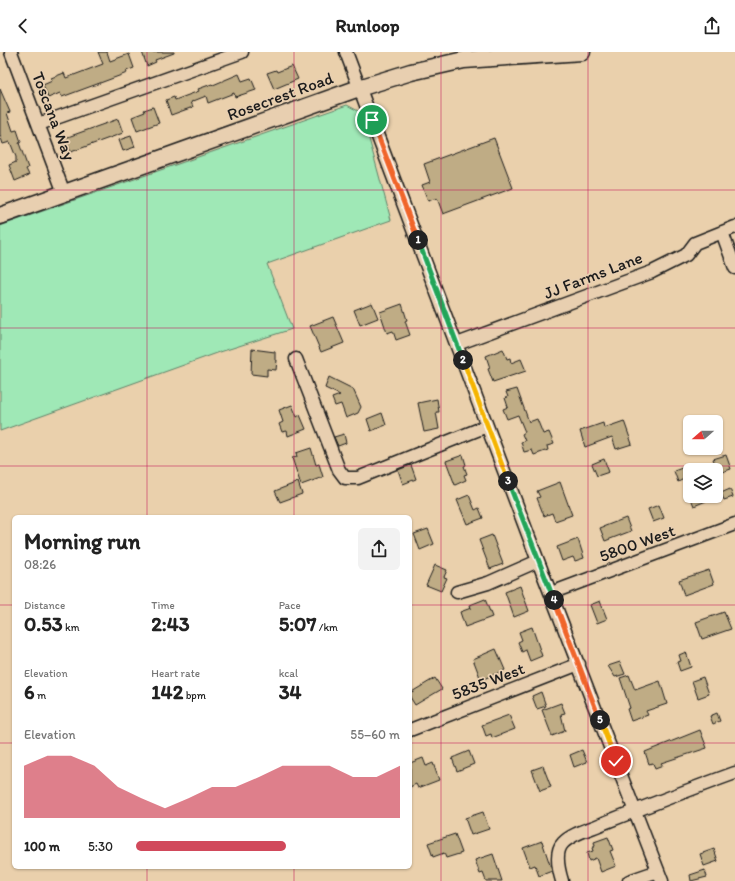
<!DOCTYPE html>
<meta charset="utf-8">
<style>
body{margin:0;font-family:Itim,sans-serif;background:#f2f2f2;color:#222;height:100vh;display:flex;flex-direction:column;font-size:15px;white-space:nowrap}
*{box-sizing:border-box;margin:0}
p{font-size:13px;color:#767676}
.icon{flex:none;width:22px;height:22px;fill:none;stroke:currentColor;stroke-width:2;stroke-linecap:round;stroke-linejoin:round}
.map{position:relative;flex:1;overflow:hidden}
.details{position:absolute;left:12px;top:463px;width:400px;height:354px;display:flex;flex-direction:column;background:#fff;border-radius:6px;box-shadow:0 1px 3px #0004}
.details>*{flex:none}
.needle{width:26px;rotate:250deg}
.buttons{position:absolute;left:683px;top:363px;display:grid;gap:8px}
.buttons a{display:grid;place-items:center;width:40px;height:40px;border-radius:6px;background:#fff;box-shadow:0 1px 3px #0004;font-size:20px}
.pin{position:absolute;display:grid;place-items:center;width:34px;height:34px;color:#fff;margin:-17px;border:2px solid #fff;border-radius:50%;box-shadow:0 1px 4px #0007}
.km{position:absolute;width:20px;height:20px;margin:-10px;border-radius:50%;background:#222;color:#fff;font-size:11px;line-height:20px;text-align:center}
.round{display:grid;place-items:center;flex:none;width:42px;height:42px;border-radius:6px;background:#f2f2f2}
.headline{display:flex;align-items:center;justify-content:space-between;height:68px;padding:0 12px}
h1{font-size:22px;font-weight:700;line-height:30px}
.metrics{display:grid;grid-template-columns:repeat(3,1fr);gap:6px;height:68px;padding:4px 12px}
.metrics div{display:grid;align-content:center}
.metrics b{font-size:20px;font-weight:700}
.metrics small{font-size:11px;font-weight:400}
.metrics p{font-size:11px}
.chart{height:112px;padding:8px 12px}
.chart p{display:flex;justify-content:space-between}
.chart svg{width:100%;height:72px;margin-top:4px;fill:#d1495b;opacity:.7}
ul{padding:0 12px;list-style:none;font-size:13px}
li{display:grid;grid-template-columns:64px 48px 1fr;align-items:center;height:30px}
li i{height:10px;border-radius:5px;background:#d1495b}
header{display:flex;justify-content:space-between;align-items:center;height:52px;padding:0 12px;background:#fff;font-size:18px;font-weight:700}
.map>svg:first-child{display:block}
.green{fill:#9fe8b6;stroke:#5e8269}
.building{fill:#bfac85;stroke:#1c1c1c}
.lines{fill:none;stroke-linecap:round;stroke-linejoin:round}
.minor-casing{stroke:#1c1c1c;stroke-width:15}
.major-casing{stroke:#1c1c1c;stroke-width:19}
.minor{stroke:#e8cfb0;stroke-width:12}
.major{stroke:#e8cfb0;stroke-width:16}
.split-1-casing{stroke:#fff;stroke-width:8}
.split-2-casing{stroke:#fff;stroke-width:8}
.split-3-casing{stroke:#fff;stroke-width:8}
.split-4-casing{stroke:#fff;stroke-width:8}
.split-5-casing{stroke:#fff;stroke-width:8}
.split-6-casing{stroke:#fff;stroke-width:8}
.split-1{stroke:#f0652b;stroke-width:5}
.split-2{stroke:#22a559;stroke-width:5}
.split-3{stroke:#f5b400;stroke-width:5}
.split-4{stroke:#22a559;stroke-width:5}
.split-5{stroke:#f0652b;stroke-width:5}
.split-6{stroke:#f5b400;stroke-width:5}
.grid{fill:none;stroke:#c2185b;stroke-width:1;stroke-opacity:0.55}
.labels{text-anchor:middle;dominant-baseline:central;stroke-width:3.5;stroke-linejoin:round;paint-order:stroke}
.street-label{font-size:17px;fill:#1c1c1c;stroke:#e8cfb0}
</style>
<header><svg class="icon" aria-label="back" viewBox="0 0 24 24"><path d="M15 5l-7 7 7 7"/></svg>Runloop<svg class="icon" aria-label="share" viewBox="0 0 24 24"><path d="M12 15V3M7 8l5-5 5 5M5 13v7h14v-7"/></svg></header>
<div class="map">
<svg width="735" height="829" viewBox="0 0 735 829">
<rect width="100%" height="100%" fill="#ead0ac"/>
<filter id="ink" filterUnits="userSpaceOnUse"><feTurbulence type="fractalNoise" baseFrequency=".025" numOctaves="2"/><feDisplacementMap in="SourceGraphic" scale="8" xChannelSelector="R" yChannelSelector="G"/><feConvolveMatrix kernelMatrix="1 2 1 2 8 2 1 2 1" color-interpolation-filters="sRGB"/></filter>
<g filter="url(#ink)">
<path class="green" d="M347 53 362 61 391 168 267 212 292 277 220 300 0 379V174Z"/>
<path class="building" d="M98 0H107L110 9 129 2 134 16 126 19 127 21 62 45 60 41 48 46 43 33 52 29 51 26 64 21 66 26 103 12Z
M142 0H174V1L155 8 156 10 147 14Z
M292 14 298 27 274 37 267 21 276 18 277 20Z
M239 22 242 29 251 26 256 38 235 45 234 41 208 51 206 44 191 50 193 55 171 63 166 48 174 45 175 48 199 39 198 37 212 32 213 33Z
M0 37 10 60 7 61 13 79 17 78 21 90 19 91 28 116 26 117 29 123 15 129 9 113 16 110V105L10 90 3 92 0 83Z
M153 55 159 71 137 79 132 65 145 60 144 58Z
M118 67 123 81 71 100 65 86Z
M131 84 135 95 123 99 119 88Z
M494 86 513 136 443 162 437 146 428 149 422 133 430 130 424 112Z
M372 251 378 266 360 273 354 258Z
M402 252 407 268 405 269 410 283 396 288 393 279 387 281 380 260Z
M333 265 344 291 321 300 310 274Z
M252 297 275 300V308H277L276 318 267 317V324L251 322Z
M503 297 507 307 510 306 511 311 521 307 526 319 493 330 488 317 490 316 486 304Z
M329 325 353 337 361 355 358 361 346 366 341 352 335 354 332 346 340 343 325 336Z
M517 337 529 370 537 367 543 382 549 380 554 392 547 394 548 398 534 403 532 398 524 400 521 390 525 389 522 382 525 380 518 363 507 367 503 357 508 355 505 346 508 345 506 340Z
M437 347 439 360H436L439 377 424 380 418 351Z
M292 353 297 365 300 363 306 377 288 384 287 379 282 380 279 372 283 370 279 358Z
M382 361 386 373 371 379 367 367Z
M624 369 632 392 616 397 612 385 585 395 580 379 603 371 604 376Z
M344 382 346 391 338 394 334 385Z
M311 396 316 413 319 412 323 425 301 433 292 406 297 405 296 401Z
M463 403 466 413 464 414 467 422 464 423 466 428 455 433 446 409Z
M726 403 731 417 719 421 713 407Z
M604 407 609 420 597 424 592 412Z
M411 413 416 427 403 432 398 418Z
M690 413V440H689L684 427 678 430 674 419Z
M298 430 302 442 280 450 275 439Z
M560 430 572 463 555 469 552 461 544 464 537 446 540 445 537 439Z
M730 437 733 445 724 448 721 441Z
M469 443 475 458 479 456 483 466 467 472 457 448Z
M690 444H704L706 449 694 454Z
M659 453 664 466 653 470 648 457Z
M626 466 631 479 605 489 600 476Z
M428 477 434 492 420 498 414 482Z
M492 483 503 512 490 517 479 488Z
M578 487 584 506 575 509 573 505 562 509 557 495Z
M435 513 447 518 444 525 447 526 441 539 426 533Z
M709 518 714 532 684 543 679 528Z
M520 534 529 559 514 565 505 540Z
M485 547 492 565 465 575 460 560 471 556 470 553Z
M600 549 607 567 597 571 590 553Z
M724 560 731 577 702 587 696 570Z
M532 575 542 604 530 609 526 598 522 600 518 590 522 588 519 580Z
M496 597 505 618 481 628 473 607Z
M686 600 691 615 680 619 677 610 681 609 679 603Z
M620 610 625 622 615 625 608 614Z
M629 623 635 638 660 629 667 652 646 659 648 663 631 669 627 657 630 656 620 626Z
M703 625 709 642 698 646 692 629Z
M435 626 442 637 415 653 410 645V641Z
M541 640 546 654 537 657 532 644Z
M561 651 565 661 561 662 565 679 552 684 542 658Z
M717 661 720 669 713 672 710 664Z
M509 663 515 677 492 686 491 682 486 684 482 673Z
M700 678 707 696 661 711 663 714 655 717 653 711 649 712 645 700Z
M582 698 587 710 574 715 570 703Z
M469 699 474 712 457 719 452 706Z
M423 706 426 714 433 711 439 728 418 736 416 732 410 735V711Z
M543 714 551 735 540 739 532 718Z
M483 760 489 777 471 783 465 766Z
M455 782 462 801 446 806 444 801 433 805 428 791Z
M608 785 613 798 610 799 616 814 601 820 596 806 589 809 587 801 593 799 592 796 595 794 594 790Z
M542 789 552 819 539 824 535 813 530 815 523 796Z
M714 797 718 809 704 814 700 802Z
M493 802 502 829H486L483 821 480 822 475 808Z
M705 818 707 825 691 829 690 823Z"/>
<g class="lines">
<g class="minor-casing">
<path id="minor" d="M11 0 64 141
M346 0 538 509 662 829
M39 72 242 0
M722 180 735 216
M457 292 652 220 686 203 695 191 735 175
M296 307 339 418 345 426H358L487 374
M457 540 488 531 538 509
M551 541 735 472
M410 678 579 612
M562 829C559 819 554 800 563 791 572 781 591 777 604 771 647 754 691 737 735 721
M629 829 658 819"/>
</g>
<g class="major-casing">
<path id="major" d="M0 164 359 36 411 20 464 8 582 0"/>
</g>
<use href="#minor" class="minor"/>
<use href="#major" class="major"/>
</g>
</g>
<g class="lines" filter="url(#ink)">
<g class="split-1-casing">
<path id="split-1" d="M372 68 418 188"/>
</g>
<g class="split-2-casing">
<path id="split-2" d="M418 188 463 308"/>
</g>
<g class="split-3-casing">
<path id="split-3" d="M463 308 508 429"/>
</g>
<g class="split-4-casing">
<path id="split-4" d="M508 429 554 548"/>
</g>
<g class="split-5-casing">
<path id="split-5" d="M554 548 600 668"/>
</g>
<g class="split-6-casing">
<path id="split-6" d="M600 668 616 709"/>
</g>
<use href="#split-1" class="split-1"/>
<use href="#split-2" class="split-2"/>
<use href="#split-3" class="split-3"/>
<use href="#split-4" class="split-4"/>
<use href="#split-5" class="split-5"/>
<use href="#split-6" class="split-6"/>
</g>
<path class="grid" d="M147 0V465M294 0V465M441 0V829M588 0V829M0 138H735M0 276H735M0 414H735M0 553H14M410 553H735M0 691H14M410 691H735M147 815V829M294 815V829"/>
<g class="labels">
<g class="street-label">
<text transform="translate(280 44) rotate(-20)">Rosecrest Road</text>
<text transform="translate(54 64) rotate(69)">Toscana Way</text>
<text transform="translate(593 223) rotate(-21)">JJ Farms Lane</text>
<text transform="translate(637 491) rotate(-20)">5800 West</text>
<text transform="translate(488 629) rotate(-21)">5835 West</text>
</g>
</g>
</svg>
<div class="buttons">
<a><svg class="needle" viewBox="-14 -14 28 28"><path d="M0-13l5 13h-10z" fill="#e53935"/><path d="M0 13l5-13h-10z" fill="#767676"/></svg></a>
<a><svg class="icon" aria-label="layers" viewBox="0 0 24 24"><path d="M12 4l9 5-9 5-9-5zM3 14l9 5 9-5"/></svg></a>
</div>
<div class="pin" style="left:372px;top:68px;background:#1e9e55"><svg class="icon" aria-label="arrive" viewBox="0 0 24 24"><path d="M6 21V4h12l-3 4 3 4H6"/></svg></div>
<div class="pin" style="left:616px;top:709px;background:#d93025"><svg class="icon" aria-label="check" viewBox="0 0 24 24"><path d="M5 12l5 5 9-10"/></svg></div>
<b class="km" style="left:418px;top:188px">1</b>
<b class="km" style="left:463px;top:308px">2</b>
<b class="km" style="left:508px;top:429px">3</b>
<b class="km" style="left:554px;top:548px">4</b>
<b class="km" style="left:600px;top:668px">5</b>
<section class="details">
<div class="headline"><div><h1>Morning run</h1><p>08:26</p></div><a class="round"><svg class="icon" aria-label="share" viewBox="0 0 24 24"><path d="M12 15V3M7 8l5-5 5 5M5 13v7h14v-7"/></svg></a></div>
<div class="metrics">
<div><p>Distance</p><b>0.53<small> km</small></b></div>
<div><p>Time</p><b>2:43</b></div>
<div><p>Pace</p><b>5:07<small> /km</small></b></div>
</div>
<div class="metrics">
<div><p>Elevation</p><b>6<small> m</small></b></div>
<div><p>Heart rate</p><b>142<small> bpm</small></b></div>
<div><p>kcal</p><b>34</b></div>
</div>
<div class="chart"><p><span>Elevation</span>55–60 m</p>
<svg viewBox="0 0 160 44" preserveAspectRatio="none"><path d="M0 44V12L10 6L20 6L30 12L40 25L50 32L60 38L70 32L80 25L90 25L100 19L110 12L120 12L130 12L140 19L150 19L160 12V44z"/></svg>
</div>
<ul>
<li><b>100 m</b>5:30<i style="width:57%"></i></li>
</ul>
</section>
</div>
